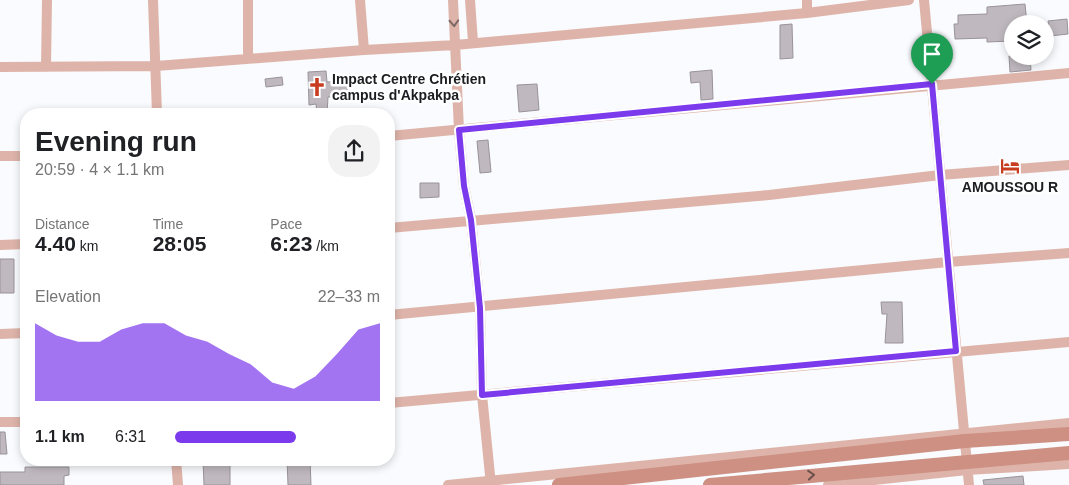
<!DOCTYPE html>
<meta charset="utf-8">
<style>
body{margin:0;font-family:Helvetica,sans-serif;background:#f2f2f2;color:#202124;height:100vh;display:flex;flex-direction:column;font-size:19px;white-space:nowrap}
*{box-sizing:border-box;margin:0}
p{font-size:16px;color:#757577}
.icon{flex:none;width:28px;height:28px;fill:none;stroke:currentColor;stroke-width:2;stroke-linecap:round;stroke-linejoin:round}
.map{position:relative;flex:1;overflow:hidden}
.drawer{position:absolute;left:20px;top:108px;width:375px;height:358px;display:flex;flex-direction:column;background:#fff;border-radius:20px;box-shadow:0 2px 8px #0003}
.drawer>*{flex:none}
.controls{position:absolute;left:1004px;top:15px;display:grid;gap:10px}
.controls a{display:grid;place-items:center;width:50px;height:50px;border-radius:50%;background:#fff;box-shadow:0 2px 8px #0003;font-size:25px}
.pin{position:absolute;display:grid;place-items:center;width:42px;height:42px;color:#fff;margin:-51px -21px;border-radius:50% 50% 50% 0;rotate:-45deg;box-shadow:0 0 5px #0007}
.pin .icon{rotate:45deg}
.round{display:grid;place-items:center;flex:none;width:52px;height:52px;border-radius:20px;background:#f2f2f2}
.head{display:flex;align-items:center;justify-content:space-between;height:85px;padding:0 15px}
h1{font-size:28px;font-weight:600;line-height:38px}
.stats{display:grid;grid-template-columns:repeat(3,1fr);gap:8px;height:85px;padding:5px 15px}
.stats div{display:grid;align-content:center}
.stats b{font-size:21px;font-weight:600}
.stats small{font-size:14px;font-weight:400}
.stats p{font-size:14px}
.chart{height:140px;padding:10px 15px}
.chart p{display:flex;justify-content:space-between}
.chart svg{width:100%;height:90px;margin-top:5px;fill:#7c3aed;opacity:.7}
ul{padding:0 15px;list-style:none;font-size:16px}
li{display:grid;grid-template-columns:80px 60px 1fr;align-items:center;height:38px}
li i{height:12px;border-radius:6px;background:#7c3aed}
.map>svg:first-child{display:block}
.building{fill:#bfb9bf;stroke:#999399}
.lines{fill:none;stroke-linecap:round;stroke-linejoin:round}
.street{stroke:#deb4aa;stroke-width:10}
.secondary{stroke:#cd9083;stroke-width:14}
.oneway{stroke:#7c6865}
.oneway2{stroke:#6b514d}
.route-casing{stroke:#fff;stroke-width:10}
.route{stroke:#7c3aed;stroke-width:6}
.labels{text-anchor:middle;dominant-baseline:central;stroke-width:5;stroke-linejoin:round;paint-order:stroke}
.poi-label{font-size:14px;font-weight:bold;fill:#1b1d20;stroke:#fff;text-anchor:start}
</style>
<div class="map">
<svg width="1069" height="485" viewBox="0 0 1069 485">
<rect width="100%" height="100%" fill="#f9fbfe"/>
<path class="building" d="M1025 4 1027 24H1012V41L987 42V38L955 39 954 24H958V15L987 14V7Z
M1067 19 1068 34 1050 36 1048 21Z
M792 24 793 58 780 59V25Z
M1009 56H1030L1031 70 1010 72Z
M712 70 713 99 701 100 700 82 691 83 690 72Z
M326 71 327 82 347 81 348 96 328 97 327 114H317L316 104 309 105 308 72Z
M282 77 283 85 266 87 265 79Z
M537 84 539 110 519 112 517 85Z
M488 140 491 172 480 173 477 141Z
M420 183H439V197L420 198Z
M0 259H14V293H0Z
M881 302H902L903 343H885L887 314H882Z
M0 432H5L7 454H0Z
M287 459H310L311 485H288Z
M203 460H230V485H204Z
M25 467H69V475L64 476V485H0V472H25Z
M1023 476 1024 485H984L983 480Z"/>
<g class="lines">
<path class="street" d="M153 0 157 114
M248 0V59
M360 0 364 50
M453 0 459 130 464 186 471 219 480 308 482 395 491 485
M470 0 473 42
M807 0V13
M924 0 969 485
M0 67 156 66 364 50 455 45 807 13 909 0
M46 67 47 0
M389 136 1069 73
M0 156H26
M389 228 769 195 940 175 1069 165
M0 245 26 244
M389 315 948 262 1069 253
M0 334 26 333
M389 403 1069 342
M0 422H26
M176 459 178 485
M448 485 1069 423
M828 485 967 470 1069 464"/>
<path class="secondary" d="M559 485 965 441 1069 434
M710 485 1069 453"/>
</g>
<defs><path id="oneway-chevron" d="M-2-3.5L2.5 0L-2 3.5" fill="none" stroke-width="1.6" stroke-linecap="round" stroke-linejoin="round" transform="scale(1.25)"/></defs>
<use class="oneway" href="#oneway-chevron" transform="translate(454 23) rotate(87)"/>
<use class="oneway2" href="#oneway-chevron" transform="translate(811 475) rotate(-5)"/>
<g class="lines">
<g class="route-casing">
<path id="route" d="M932 84 956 351 482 395 480 308 471 220 464 186 459 130Z"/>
</g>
<use href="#route" class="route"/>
</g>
<defs>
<g id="church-bare" transform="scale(1.5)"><path d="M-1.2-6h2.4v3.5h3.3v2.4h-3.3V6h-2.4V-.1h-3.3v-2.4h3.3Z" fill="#c83d20" stroke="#fff" stroke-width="2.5" paint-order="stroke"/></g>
<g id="hotel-bare" transform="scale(1.5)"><path d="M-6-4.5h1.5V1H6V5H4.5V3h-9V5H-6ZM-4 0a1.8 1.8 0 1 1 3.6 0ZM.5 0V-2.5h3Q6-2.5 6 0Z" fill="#c83d20" stroke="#fff" stroke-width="2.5" paint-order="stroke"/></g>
</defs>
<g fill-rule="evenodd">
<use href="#church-bare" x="317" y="87"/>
<use href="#hotel-bare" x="1010" y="166"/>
</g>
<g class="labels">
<g class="poi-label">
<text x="332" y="79">Impact Centre Chrétien<tspan x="332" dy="16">campus d'Akpakpa</tspan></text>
<text x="1010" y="187" text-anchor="middle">AMOUSSOU R</text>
</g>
</g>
</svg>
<div class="controls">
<a><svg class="icon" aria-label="layers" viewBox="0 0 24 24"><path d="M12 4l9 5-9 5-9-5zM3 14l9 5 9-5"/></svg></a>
</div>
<div class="pin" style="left:932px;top:84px;background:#1e9e55"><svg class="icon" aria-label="arrive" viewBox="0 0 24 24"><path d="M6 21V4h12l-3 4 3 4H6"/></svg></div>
<section class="drawer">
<div class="head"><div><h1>Evening run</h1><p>20:59 · 4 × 1.1 km</p></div><a class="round"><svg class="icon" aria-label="share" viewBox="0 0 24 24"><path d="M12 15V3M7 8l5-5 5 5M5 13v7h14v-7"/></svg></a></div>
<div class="stats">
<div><p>Distance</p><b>4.40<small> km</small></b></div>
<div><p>Time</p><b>28:05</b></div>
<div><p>Pace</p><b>6:23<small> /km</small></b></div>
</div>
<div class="chart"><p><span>Elevation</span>22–33 m</p>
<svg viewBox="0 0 160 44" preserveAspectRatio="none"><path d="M0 44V6L10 12L20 15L30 15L40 9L50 6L60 6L70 12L80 15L90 21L100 26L110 35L120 38L130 32L140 21L150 9L160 6V44z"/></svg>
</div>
<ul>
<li><b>1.1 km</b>6:31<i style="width:59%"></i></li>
</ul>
</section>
</div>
